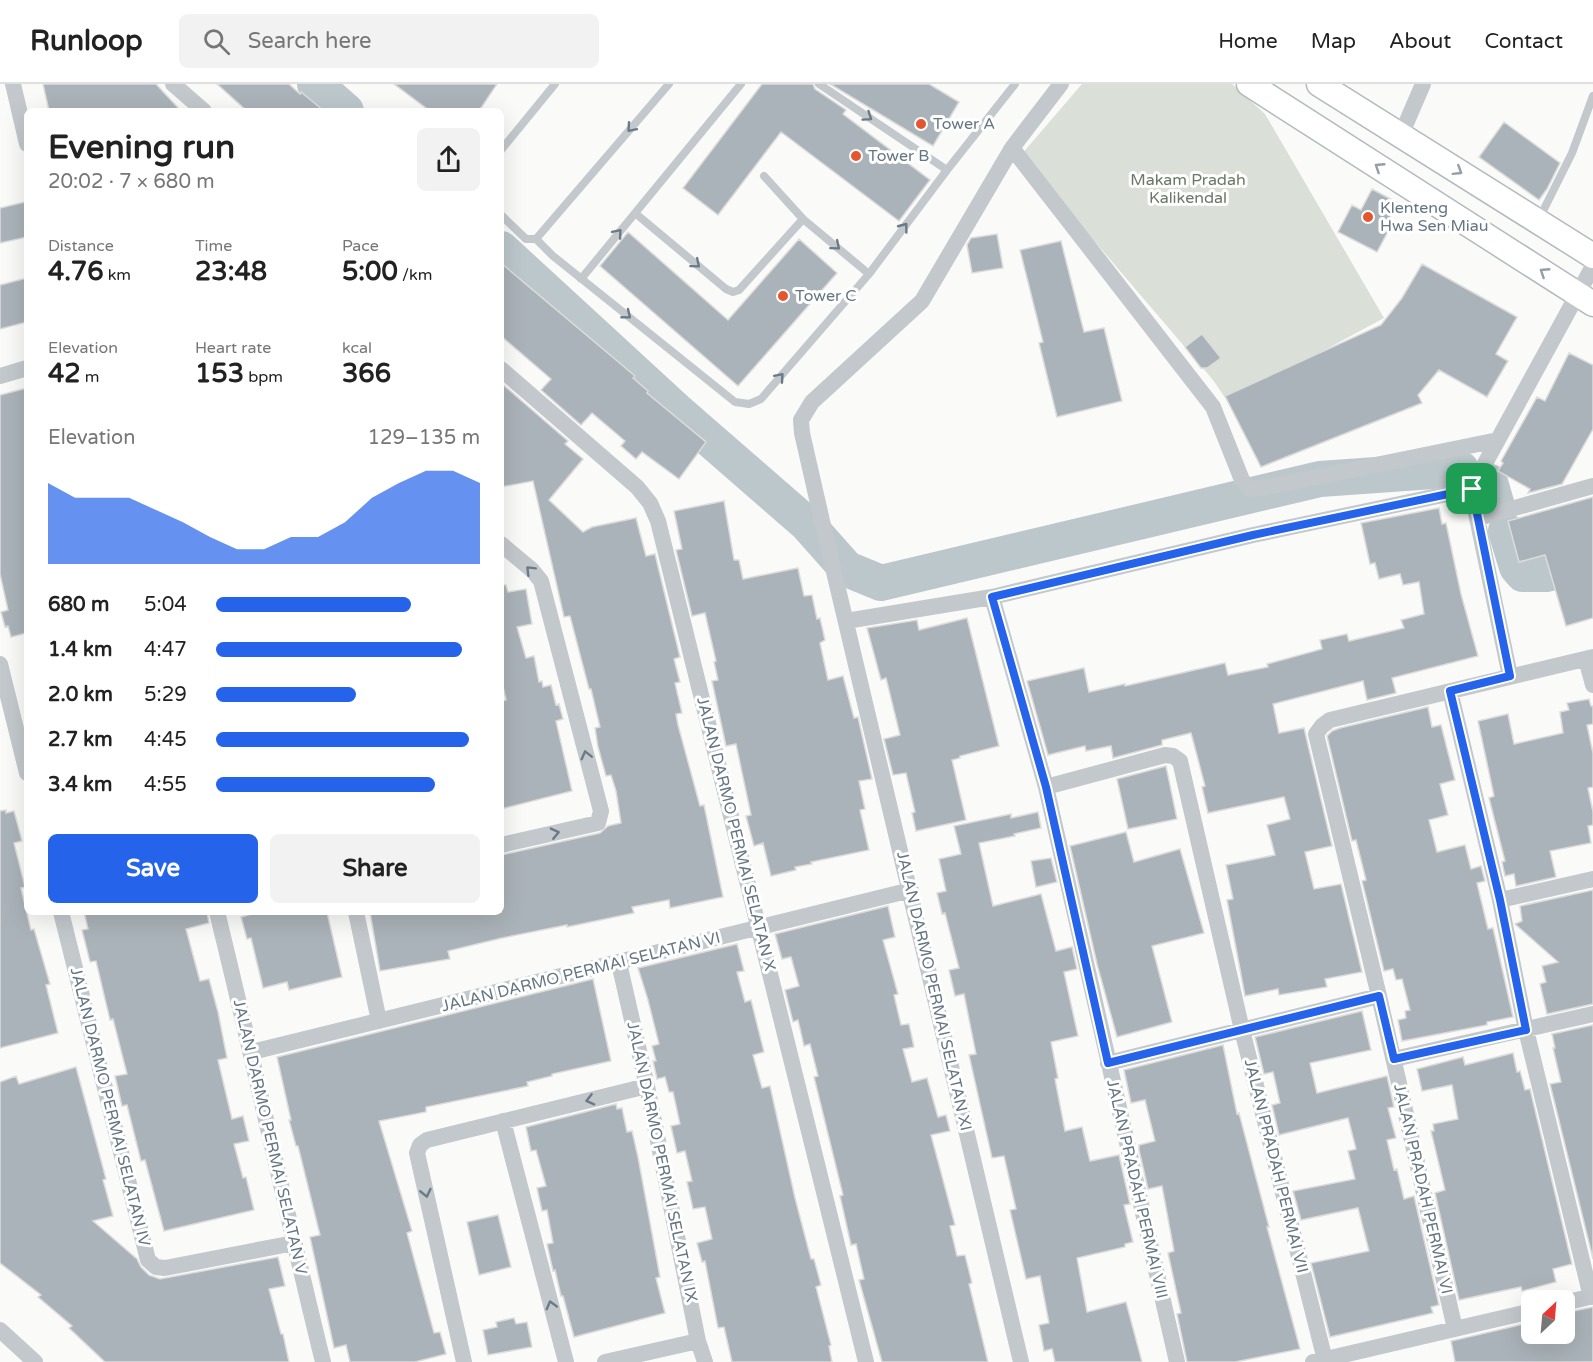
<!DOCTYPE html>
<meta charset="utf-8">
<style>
body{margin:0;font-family:"Varela Round",sans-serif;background:#f2f2f2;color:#222;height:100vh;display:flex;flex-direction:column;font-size:22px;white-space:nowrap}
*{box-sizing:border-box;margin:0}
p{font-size:20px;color:#767676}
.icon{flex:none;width:33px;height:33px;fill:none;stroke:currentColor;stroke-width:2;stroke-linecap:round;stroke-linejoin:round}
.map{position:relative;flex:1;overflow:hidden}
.side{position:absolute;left:24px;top:24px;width:480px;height:807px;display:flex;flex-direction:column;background:#fff;border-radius:9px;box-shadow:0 6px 24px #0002}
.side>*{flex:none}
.needle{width:39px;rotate:26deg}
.buttons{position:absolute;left:1521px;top:1206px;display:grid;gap:12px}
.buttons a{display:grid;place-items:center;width:54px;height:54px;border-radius:9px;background:#fff;box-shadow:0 6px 24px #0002;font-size:30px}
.pin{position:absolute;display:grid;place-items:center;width:51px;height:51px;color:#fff;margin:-26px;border-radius:12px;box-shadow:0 3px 9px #0006}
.round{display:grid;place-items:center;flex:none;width:63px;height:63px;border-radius:9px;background:#f2f2f2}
.overview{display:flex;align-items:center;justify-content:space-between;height:102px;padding:0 24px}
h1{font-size:33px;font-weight:800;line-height:45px}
.figures{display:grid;grid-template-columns:repeat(3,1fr);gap:9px;height:102px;padding:6px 24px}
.figures div{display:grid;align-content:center}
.figures b{font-size:26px;font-weight:800}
.figures small{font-size:16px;font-weight:400}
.figures p{font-size:16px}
.chart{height:168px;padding:12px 24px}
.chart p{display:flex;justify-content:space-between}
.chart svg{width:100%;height:108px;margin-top:6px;fill:#2563eb;opacity:.7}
.action{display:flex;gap:12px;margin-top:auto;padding:12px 24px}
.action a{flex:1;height:69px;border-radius:9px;background:#2563eb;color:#fff;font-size:24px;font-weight:800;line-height:69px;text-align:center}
.action a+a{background:#f2f2f2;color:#222}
ul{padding:0 24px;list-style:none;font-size:20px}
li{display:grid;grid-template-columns:96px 72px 1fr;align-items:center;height:45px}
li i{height:15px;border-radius:8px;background:#2563eb}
header{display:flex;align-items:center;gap:36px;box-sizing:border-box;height:84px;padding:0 30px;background:#fff;border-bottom:2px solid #e0e0e0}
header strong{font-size:28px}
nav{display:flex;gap:33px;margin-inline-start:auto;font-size:21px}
.search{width:420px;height:54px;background:#f2f2f2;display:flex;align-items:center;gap:15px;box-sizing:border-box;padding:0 21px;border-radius:9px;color:#767676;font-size:22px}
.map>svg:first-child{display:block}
.green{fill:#dadfd7}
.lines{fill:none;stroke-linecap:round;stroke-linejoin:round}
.river{stroke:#bbc7cb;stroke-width:36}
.building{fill:#aab3b9;stroke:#dcdcda;stroke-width:1.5}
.secondary-casing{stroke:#b3babf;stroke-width:27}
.lane{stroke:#c3c8cc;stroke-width:8}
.street{stroke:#c3c8cc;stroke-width:16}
.secondary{stroke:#fff;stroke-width:24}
.oneway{stroke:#6a7a87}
.oneway2{stroke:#939fa8}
.route-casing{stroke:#fff;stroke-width:12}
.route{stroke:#2563eb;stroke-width:8}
.poi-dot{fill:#e4572e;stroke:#fff;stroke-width:2}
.labels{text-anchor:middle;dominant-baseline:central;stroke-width:6;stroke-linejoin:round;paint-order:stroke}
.poi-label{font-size:16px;fill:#657683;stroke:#fff;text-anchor:start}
.park-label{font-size:16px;fill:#687a64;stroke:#fff}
.street-label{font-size:16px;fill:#657683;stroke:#fff}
</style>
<header>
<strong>Runloop</strong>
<div class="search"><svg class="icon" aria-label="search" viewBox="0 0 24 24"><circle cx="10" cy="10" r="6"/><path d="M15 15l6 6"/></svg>Search here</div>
<nav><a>Home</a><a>Map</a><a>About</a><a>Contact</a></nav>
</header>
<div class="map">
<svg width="1593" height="1278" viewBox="0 0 1593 1278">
<rect width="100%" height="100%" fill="#fafaf8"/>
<path class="green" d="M1082 0H1232L1265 30 1384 234 1228 318 1213 296 1021 71Z"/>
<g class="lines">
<path class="river" d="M315 0 346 27
M501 165 676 326 807 440 847 485 881 499 1320 395 1461 385
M1490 398 1497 422
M1506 447 1517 483 1523 490H1546L1593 478"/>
</g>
<path class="building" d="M43 0H156L181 27H49Z
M217 0H289L300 10 301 8 324 27H247Z
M394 0H497L479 27H430Z
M762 0H813L815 5 846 26 843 30 930 96 899 137 781 48 718 131 683 104Z
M830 0H929L959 18 933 62Z
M1504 38 1560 79 1547 105 1539 116 1479 73Z
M1372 105 1398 119 1386 140 1391 142 1377 168 1338 148 1352 121 1361 126Z
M25 118 27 127V153L0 159V124Z
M628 148 728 236 799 155 837 189 738 302 600 182Z
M997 150 1003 184 972 189 967 161 971 154Z
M1061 157 1084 248 1104 244 1122 317 1057 333 1039 259 1043 258 1020 166Z
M501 179 635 292 633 294 648 307 647 309 706 358 679 395 642 368 636 375 621 362 625 357 592 329 581 341 541 306 551 295 501 252Z
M1422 180 1517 233 1496 270 1508 277 1487 313 1439 286 1418 311 1422 319 1261 383 1225 312 1381 241 1402 214Z
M27 194V238L0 245V201Z
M1202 250 1221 274 1207 284H1201L1185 263Z
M1569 269 1593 281V345L1562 400 1528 409 1530 405 1498 387 1503 379 1501 377 1537 313 1545 317Z
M501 299 568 357 565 360 583 375 549 416 583 448 592 443 636 434 646 472 655 470 680 573 674 575 680 598 675 599 682 629 676 630 678 641 700 722 704 721 723 813 670 824 669 816 632 823 634 829 567 843V841L502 854 448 867 450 875 380 887 370 828H501V771L600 749 608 742 621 739 616 707 611 691 606 692 598 663 595 644 600 643 591 605H589L570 532 564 533 533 397 501 403Z
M27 304V549L11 553 8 542 5 543 1 528 8 526 0 490V311Z
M1593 413V534L1566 542 1545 471 1519 478 1508 437Z
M724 417 734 476H739L743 495 798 484 804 512 812 511 817 535 820 534 825 556 820 559 828 596 843 592 854 634 858 633 872 695 859 697 865 725 860 726 869 766 811 778 812 780 795 783 796 786 771 792 763 759 754 762 746 732 751 731 736 660 726 662 712 597 718 596 714 578 716 577 705 529 692 532 676 466 682 465 674 427Z
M1439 424 1442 440 1446 439 1461 510 1478 572 1392 594 1396 609 1367 616 1363 597 1273 620 1279 649 1304 644 1332 762 1305 768 1314 805 1341 800 1362 888 1325 895 1327 903 1279 911 1278 905 1245 912 1227 816 1233 815 1226 781 1275 771 1267 741 1290 735 1284 713 1208 729 1202 703 1205 702 1191 649 1162 656V661L1113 674 1111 662 1086 667 1085 662 1048 671 1027 597 1084 584 1089 608 1125 600V602L1225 579 1228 591 1268 583 1267 580 1322 565 1320 556 1347 550 1349 557 1404 544 1401 536 1424 530 1419 498 1403 501 1400 490 1379 495 1375 479 1370 480 1361 439Z
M501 501H506L508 508 526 505 532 540 517 543 526 574 534 572 539 598 542 597 543 603 551 601 556 621 559 620 563 635 556 637 572 707 501 725V617L506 616 501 594Z
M967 534 999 662 960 672V674L952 676 966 736 916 747 912 729 915 728 906 689 893 691 884 655 900 651 886 594 881 596 867 544 917 536 919 546Z
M1589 615 1591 622H1593V640L1587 641 1593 669V703L1588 704 1593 728V741L1588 742 1591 759 1550 767 1556 793 1516 802 1514 790 1505 792 1502 778 1505 777 1489 714 1494 712 1478 637 1508 630 1514 660 1563 649 1560 628 1569 626 1567 619Z
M1428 623 1432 643 1441 641 1455 696 1440 700 1448 731 1429 736 1437 768 1465 761 1471 785 1481 782 1485 797 1477 799 1488 845 1493 844 1513 933 1487 938V941L1402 957 1398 936 1406 934 1405 927 1410 926 1402 895 1396 896 1393 885 1384 887 1362 797 1366 796 1356 756 1352 757 1327 652 1332 647 1340 644Z
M1166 682 1177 735 1128 745 1117 695Z
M6 726V729L14 727 22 757 14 759 25 803 21 804 31 846 34 845 50 900 46 901 58 949 0 964V727Z
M1038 728 1041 744 1014 750 1015 752 979 759 993 822 1041 810 1056 867 1072 863 1077 885 1064 888 1078 952 1051 958 1058 994 1055 995 1065 1047 1082 1043 1090 1077 1119 1071 1130 1120 1124 1121 1133 1158 1125 1160V1163L1077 1174 1087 1228 1126 1218 1142 1278H1055L1052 1265 1044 1267 1039 1241 1049 1239 1040 1192 1026 1195 1010 1126 1016 1125 1004 1072 992 1074 969 971 976 970 964 910 955 912 949 886 959 884 945 829 942 830 937 809 946 807 939 775 961 770 954 742 1011 730V734Z
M1126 748 1134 778 1180 765 1204 849 1152 862 1172 938 1117 953 1097 880 1070 762Z
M1051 774 1057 798 1036 803 1031 777Z
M1593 806V920L1547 930 1540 900 1546 898 1542 882 1558 878 1515 840 1522 837 1520 822Z
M888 822 895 853 883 856 898 910 894 911 901 941 909 940 914 963 903 965 912 998 927 994 938 1033 946 1031 950 1047 931 1051 955 1141 950 1142 957 1172 965 1171 972 1199 969 1200 988 1278H882L859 1196 864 1195 856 1160 851 1161 840 1112 843 1111 814 993 818 992 810 960 804 962 798 936 793 938 785 906 799 902 791 873 782 875 775 850Z
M84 828H207L209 839 186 845 200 897 209 895 218 928 227 974 218 976 232 1035 243 1032 249 1057 234 1060 243 1094 246 1093 254 1126 164 1147 145 1076 141 1077 127 1021 122 1022 115 992 127 990 113 935 110 936 96 877 90 878 82 846 88 845Z
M259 828H327L342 893 289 906 287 898 263 904 251 854 247 855 241 833Z
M737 860 744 887 737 888 745 918 751 916 764 968 753 971 762 1004 770 1002 795 1114 811 1175H814L821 1201 816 1203 831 1261 829 1262 832 1278H732L724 1243 718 1244 705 1177 702 1178 697 1159 712 1155 705 1123 693 1125 687 1098 692 1097 685 1067 677 1069 671 1042 680 1040 673 1008H669L665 993 657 995 653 977H656L652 962 659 960 648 916 638 884Z
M593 895 611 977 552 990V992L527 998 528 1002 426 1023V1028L379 1037 412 1147 407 1149 434 1249 440 1248 446 1270 415 1278H350L346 1261 334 1264 310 1153 320 1151 298 1062H296L289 1036H291L277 973Z
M1362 927 1371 966 1310 979 1317 1009 1387 992 1394 1023 1388 1024 1396 1054 1387 1056 1394 1086 1397 1085 1404 1115 1414 1112 1439 1221 1431 1223 1433 1229 1330 1253 1311 1179 1369 1167 1358 1124 1301 1136 1293 1107 1355 1095 1348 1067 1356 1065 1348 1034 1279 1051 1272 1021 1280 1019 1273 988 1264 990 1255 953Z
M1593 941V1175L1550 1000 1561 998 1553 964H1555L1552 950Z
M1223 961 1237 1030 1239 1029 1269 1143H1267L1300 1265 1235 1278H1187L1177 1230 1181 1229 1168 1169 1174 1167 1162 1102 1148 1105 1139 1066V1061L1155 1057 1145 1016 1131 1019 1124 986Z
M1513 969 1517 988 1520 987 1525 1006 1530 1005 1572 1180 1553 1185 1556 1198 1522 1207 1521 1203 1459 1216 1435 1109 1445 1106 1431 1047H1434L1433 1040 1458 1035 1452 1001 1422 1007 1417 985 1463 973 1465 981Z
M76 983 106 1095 103 1096 113 1132 93 1137 137 1175 141 1183 149 1191 160 1195 278 1173 285 1202 269 1205 281 1250H283L289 1278H105L69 1244 72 1242 38 1213 41 1211 0 1179V998L16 992 19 1000Z
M616 1020 617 1025 622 1024 627 1048 632 1047 638 1073 660 1193 656 1194 665 1229 574 1253 563 1212H561L555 1186 553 1187 547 1160 553 1159 547 1126 542 1127 537 1104 546 1102 536 1066 531 1067 526 1043Z
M498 1131 511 1183 479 1191 467 1138Z
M1593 1223V1278H1455L1451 1257 1532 1238V1250H1564V1229Z
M514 1234 516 1240 527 1238 532 1263 488 1271 483 1246 497 1243 496 1238Z"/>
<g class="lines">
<g class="secondary-casing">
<path id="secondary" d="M1249 0 1593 220
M1319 0 1593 172"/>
</g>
<path class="lane" d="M819 0 947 86
M501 66 555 0
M764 92 803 135 869 190
M635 129 726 205 733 208 739 206 803 135
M501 131 526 155H536L669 0
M1539 135 1572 69 1593 12
M536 155 553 172 735 318 749 320 761 315 869 190 947 86 1015 0
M581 195 741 0"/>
<path class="street" d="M13 0 27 60
M173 0 204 27
M1401 51 1423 0
M1012 64 1213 323 1242 396 1250 405 1263 404 1498 356
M501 285 637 403 650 419 658 437 866 1278
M0 292 27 284
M1471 405 1510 592
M1479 434 1593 402
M501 460 532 486 541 497 601 727 598 739 501 761
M992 513 1046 703 1177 1278
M846 537 992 513 1253 451 1471 405 1593 182
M1586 575 1593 601
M0 580 27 689
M1450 607 1500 816 1526 946 1591 1213
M1046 703 1165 671 1173 672 1180 677 1242 946 1325 1276
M1500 816 1593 795
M61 828 148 1176 156 1183 165 1184 294 1159
M217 828C254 978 286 1128 323 1278
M356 828 379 937
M619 879 647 1002 698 1257 705 1278
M252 968 911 806
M1394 975 1593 930
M1108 979 1379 912
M503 1037 566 1278
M1564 1219 1593 1212
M1455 1245 1379 912 1316 650 1322 642 1330 636 1593 573
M0 1246 35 1278
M464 1278 417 1069 420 1061 427 1056 647 1002
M605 1278 698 1257
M1021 1278 825 450 802 349 801 336 812 318 922 217 1012 64 1061 0
M1313 1278 1532 1227"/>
<use href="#secondary" class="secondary"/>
</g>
<defs><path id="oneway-chevron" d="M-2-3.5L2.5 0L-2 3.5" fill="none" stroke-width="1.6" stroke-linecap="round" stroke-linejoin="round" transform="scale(1.5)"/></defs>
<g class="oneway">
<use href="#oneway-chevron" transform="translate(868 33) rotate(34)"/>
<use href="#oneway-chevron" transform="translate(631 44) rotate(131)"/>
<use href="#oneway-chevron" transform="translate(904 143) rotate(-53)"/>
<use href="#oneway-chevron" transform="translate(618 149) rotate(-50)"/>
<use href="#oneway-chevron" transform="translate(836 162) rotate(40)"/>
<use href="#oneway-chevron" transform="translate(696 180) rotate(40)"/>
<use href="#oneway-chevron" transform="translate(627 231) rotate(39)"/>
<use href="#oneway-chevron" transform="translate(780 293) rotate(-49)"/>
<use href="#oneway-chevron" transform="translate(530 486) rotate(-135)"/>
<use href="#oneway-chevron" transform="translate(586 671) rotate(-104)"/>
<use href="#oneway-chevron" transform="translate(555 749) rotate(-13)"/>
<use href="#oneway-chevron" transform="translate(590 1016) rotate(166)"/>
<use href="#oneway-chevron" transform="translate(426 1109) rotate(77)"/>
<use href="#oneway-chevron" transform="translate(551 1221) rotate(-105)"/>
</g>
<g class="oneway2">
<use href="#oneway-chevron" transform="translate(1379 83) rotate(-147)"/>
<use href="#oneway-chevron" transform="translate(1458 87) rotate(32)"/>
<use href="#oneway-chevron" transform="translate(1544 188) rotate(-147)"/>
</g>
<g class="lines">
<g class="route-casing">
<path id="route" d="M1472 405 1510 592 1450 607 1500 816 1526 946 1394 975 1379 912 1108 979 1046 703 992 513 1253 451Z"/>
</g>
<use href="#route" class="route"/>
</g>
<g class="poi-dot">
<circle cx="921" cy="40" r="6"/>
<circle cx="856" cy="72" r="6"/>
<circle cx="1368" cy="133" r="6"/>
<circle cx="783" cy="212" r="6"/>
</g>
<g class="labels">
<g class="poi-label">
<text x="933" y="40">Tower A</text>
<text x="868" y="72">Tower B</text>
<text x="1380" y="124">Klenteng<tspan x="1380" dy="18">Hwa Sen Miau</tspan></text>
<text x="795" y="212">Tower C</text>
</g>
<g class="park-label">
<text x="1188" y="96">Makam Pradah<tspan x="1188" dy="18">Kalikendal</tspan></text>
</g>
<g class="street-label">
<text transform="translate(736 750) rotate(76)">JALAN DARMO PERMAI SELATAN X</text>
<text transform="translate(581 888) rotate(-14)">JALAN DARMO PERMAI SELATAN VI</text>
<text transform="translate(934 907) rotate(77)">JALAN DARMO PERMAI SELATAN XI</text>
<text transform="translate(110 1023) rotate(76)">JALAN DARMO PERMAI SELATAN IV</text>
<text transform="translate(270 1053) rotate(77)">JALAN DARMO PERMAI SELATAN V</text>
<text transform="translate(662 1078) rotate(78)">JALAN DARMO PERMAI SELATAN IX</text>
<text transform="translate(1276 1082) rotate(76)">JALAN PRADAH PERMAI VII</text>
<text transform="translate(1137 1105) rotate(77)">JALAN PRADAH PERMAI VIII</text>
<text transform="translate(1423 1105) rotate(77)">JALAN PRADAH PERMAI VI</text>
</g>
</g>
</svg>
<div class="buttons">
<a><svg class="needle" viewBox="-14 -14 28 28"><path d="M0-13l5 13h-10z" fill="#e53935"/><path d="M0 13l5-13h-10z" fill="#767676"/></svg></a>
</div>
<div class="pin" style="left:1472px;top:405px;background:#1e9e55"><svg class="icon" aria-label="arrive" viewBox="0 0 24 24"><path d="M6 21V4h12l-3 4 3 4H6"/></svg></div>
<section class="side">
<div class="overview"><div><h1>Evening run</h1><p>20:02 · 7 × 680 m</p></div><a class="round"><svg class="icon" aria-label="share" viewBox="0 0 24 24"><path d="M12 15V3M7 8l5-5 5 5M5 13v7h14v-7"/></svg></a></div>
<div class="figures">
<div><p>Distance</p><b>4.76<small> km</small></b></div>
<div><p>Time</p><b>23:48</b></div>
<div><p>Pace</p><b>5:00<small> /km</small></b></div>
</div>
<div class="figures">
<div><p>Elevation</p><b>42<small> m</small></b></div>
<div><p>Heart rate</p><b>153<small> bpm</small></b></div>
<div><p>kcal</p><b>366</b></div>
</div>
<div class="chart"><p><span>Elevation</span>129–135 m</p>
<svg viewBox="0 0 160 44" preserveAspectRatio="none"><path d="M0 44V11L10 17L20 17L30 17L40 22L50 27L60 33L70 38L80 38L90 33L100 33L110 27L120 17L130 11L140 6L150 6L160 11V44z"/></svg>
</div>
<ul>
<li><b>680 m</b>5:04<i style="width:74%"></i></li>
<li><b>1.4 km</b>4:47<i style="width:93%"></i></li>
<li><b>2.0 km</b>5:29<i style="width:53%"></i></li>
<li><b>2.7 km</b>4:45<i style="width:96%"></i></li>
<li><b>3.4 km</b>4:55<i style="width:83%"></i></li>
</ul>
<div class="action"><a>Save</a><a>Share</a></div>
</section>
</div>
